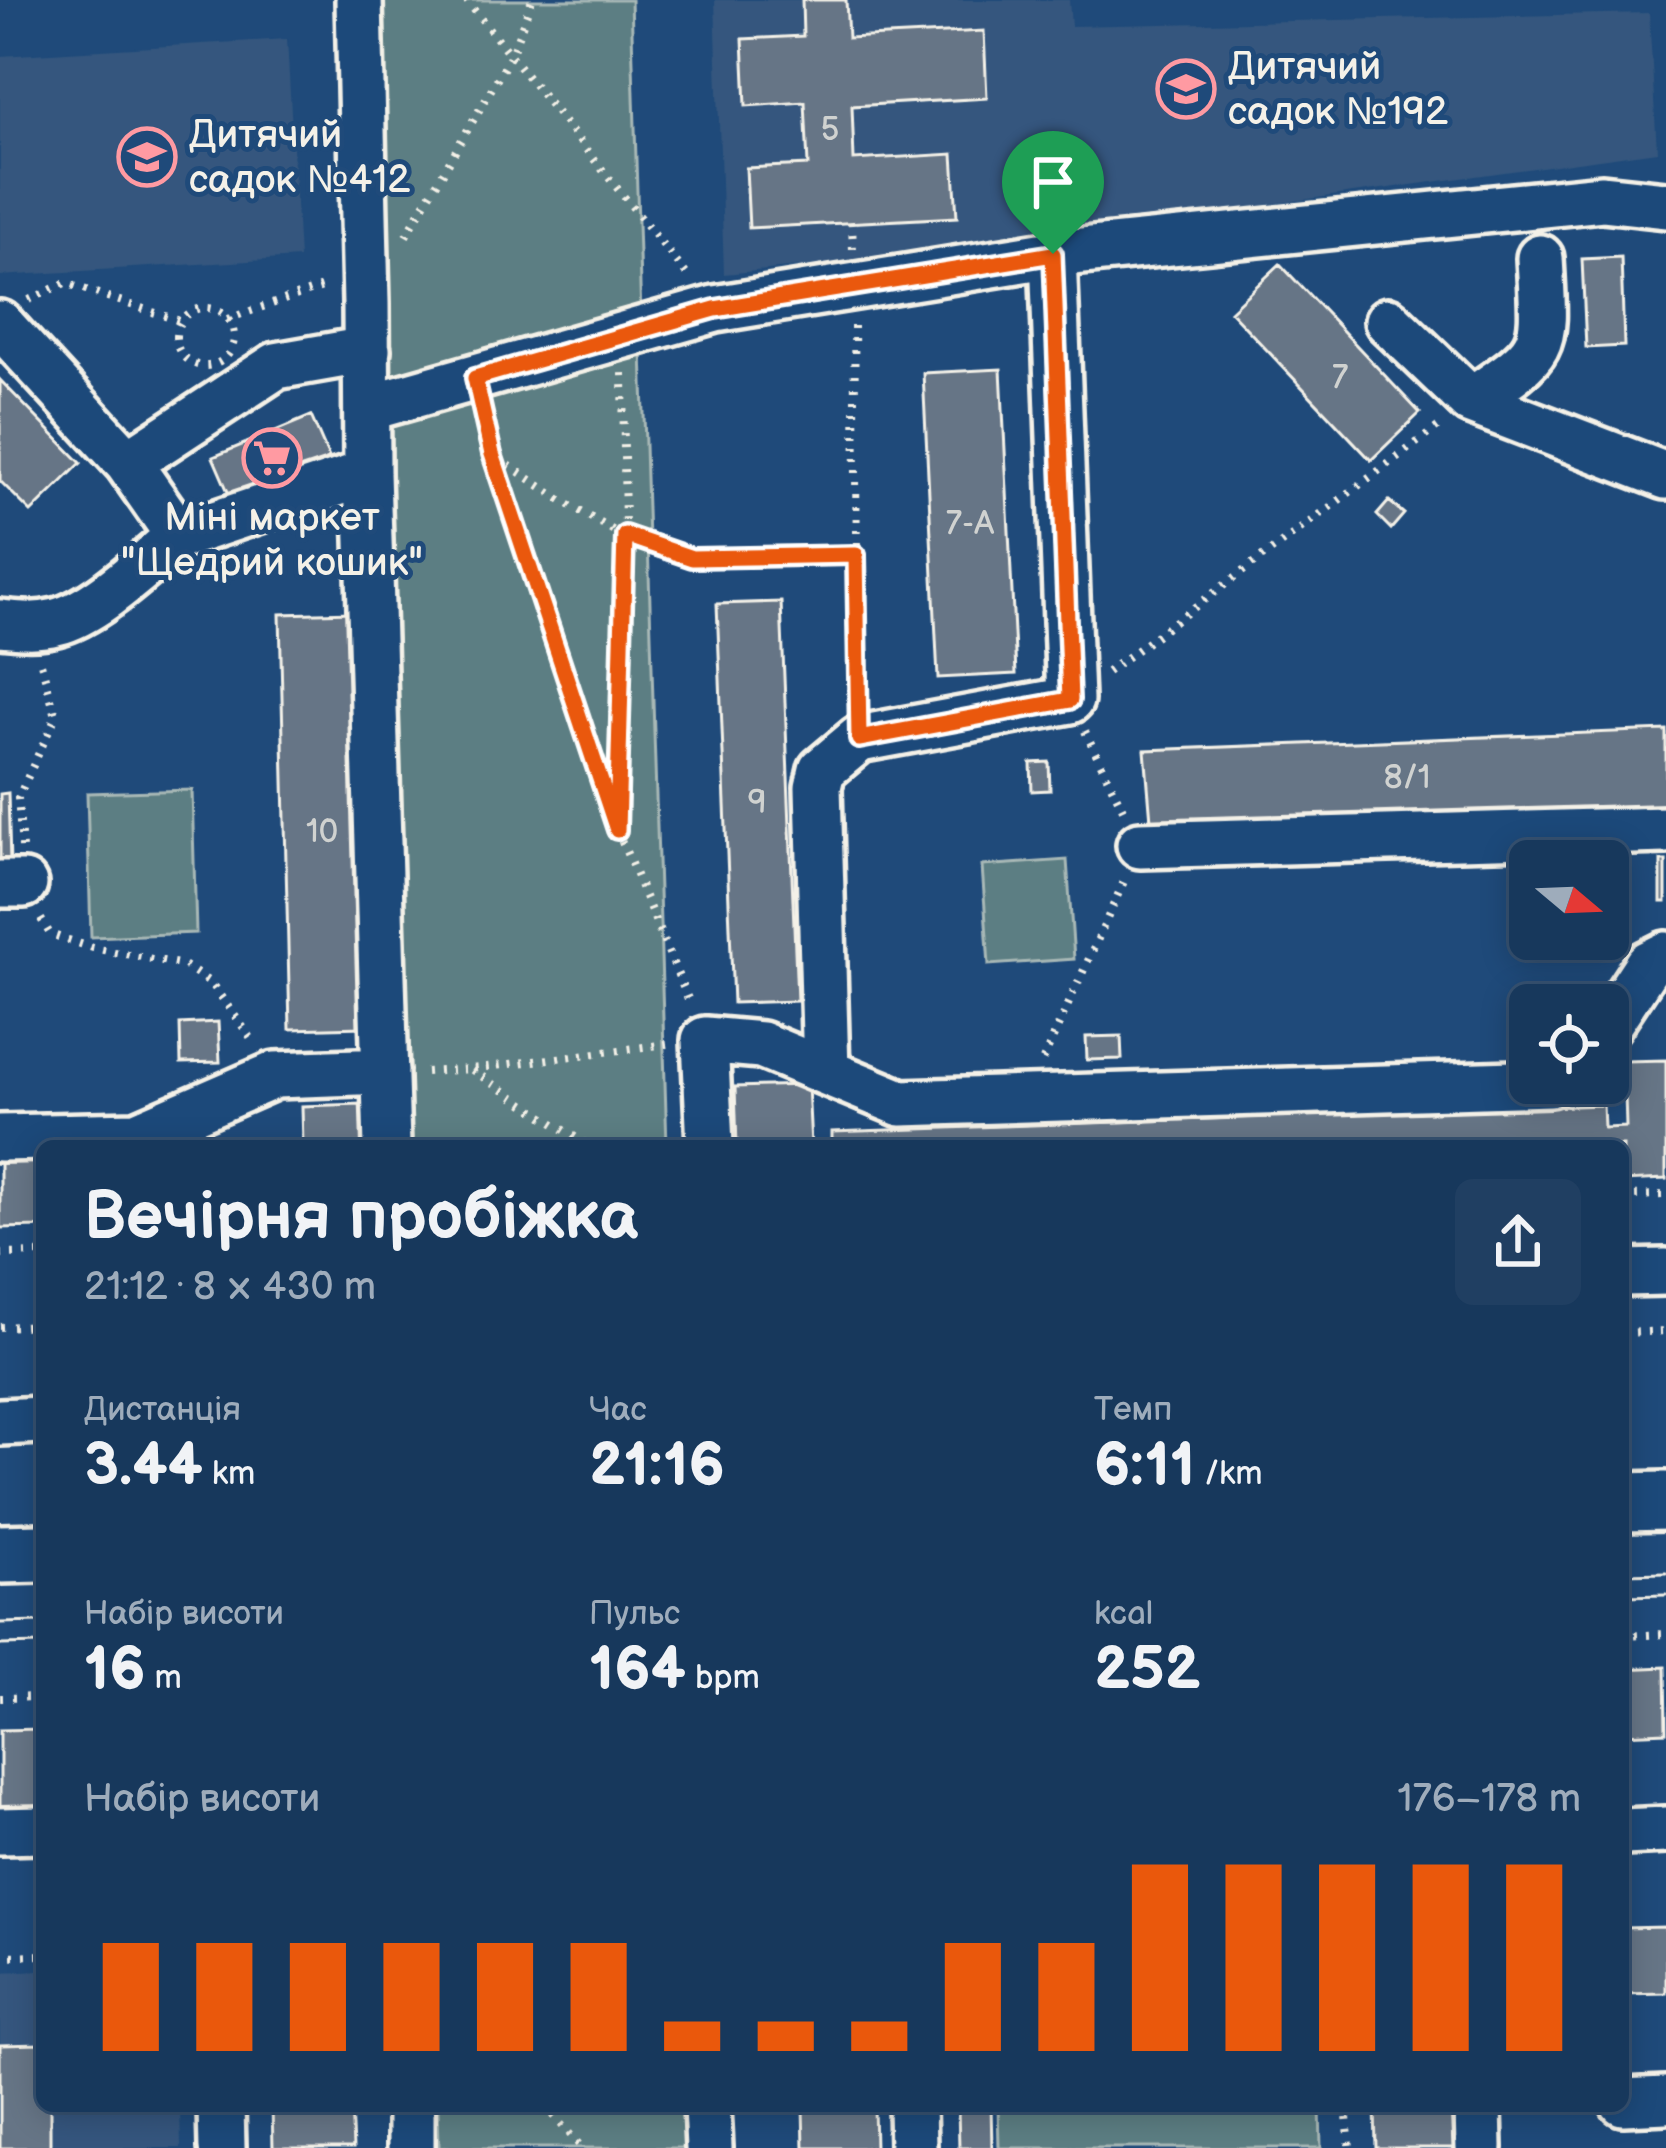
<!DOCTYPE html>
<html lang="uk">
<meta charset="utf-8">
<style>
body{margin:0;font-family:"Balsamiq Sans",sans-serif;background:#203f62;color:#f1f3f6;height:100vh;display:flex;flex-direction:column;font-size:45px;white-space:nowrap}
*{box-sizing:border-box;margin:0}
p{font-size:39px;color:#9eacbb}
.icon{flex:none;width:66px;height:66px;fill:none;stroke:currentColor;stroke-width:2;stroke-linecap:round;stroke-linejoin:round}
.map{position:relative;flex:1;overflow:hidden}
.panel{position:absolute;left:36px;top:1140px;width:1593px;height:972px;display:flex;flex-direction:column;background:#17385c;border-radius:18px;box-shadow:0 6px 30px #0003,0 0 0 3px #365272}
.panel>*{flex:none}
.needle{width:78px;rotate:109deg}
.fabs{position:absolute;left:1509px;top:840px;display:grid;gap:24px}
.fabs a{display:grid;place-items:center;width:120px;height:120px;border-radius:18px;background:#17385c;box-shadow:0 6px 30px #0003,0 0 0 3px #365272;font-size:60px}
.pin{position:absolute;display:grid;place-items:center;width:102px;height:102px;color:#fff;margin:-123px -51px;border-radius:50% 50% 50% 0;rotate:-45deg;box-shadow:0 0 12px #0007}
.pin .icon{rotate:45deg}
.round{display:grid;place-items:center;flex:none;width:126px;height:126px;border-radius:18px;background:#203f62}
.head{display:flex;align-items:center;justify-content:space-between;height:204px;padding:0 48px}
h1{font-size:66px;font-weight:700;line-height:90px}
.metrics{display:grid;grid-template-columns:repeat(3,1fr);gap:18px;height:204px;padding:12px 48px}
.metrics div{display:grid;align-content:center}
.metrics b{font-size:60px;font-weight:700}
.metrics small{font-size:33px;font-weight:400}
.metrics p{font-size:33px}
.chart{height:336px;padding:24px 48px}
.chart p{display:flex;justify-content:space-between}
.chart svg{width:100%;height:216px;margin-top:12px;stroke:#ea580c;stroke-width:6}
.map>svg:first-child{display:block}
.built{fill:#34577e}
.green{fill:#5c7e83;stroke:#a8b8b6;stroke-width:3}
.building{fill:#667486;stroke:#f4f1e8;stroke-width:3}
.lines{fill:none;stroke-linecap:round;stroke-linejoin:round}
.minor-casing{stroke:#f4f1e8;stroke-width:54}
.major-casing{stroke:#f4f1e8;stroke-width:66}
.path{stroke:#f4f1e8;stroke-width:8;stroke-dasharray:3 9;stroke-linecap:butt}
.minor{stroke:#1f4a7a;stroke-width:45}
.major{stroke:#1f4a7a;stroke-width:57}
.tram{stroke:#f4f1e8;stroke-width:3}
.route-casing{stroke:#fff;stroke-width:24}
.route{stroke:#ea580c;stroke-width:15}
.labels{text-anchor:middle;dominant-baseline:central;stroke-width:10;stroke-linejoin:round;paint-order:stroke}
.number-label{font-size:33px;fill:#d0d2d0}
.poi-label{font-size:39px;fill:#f4f1e8;stroke:#1f4a7a;text-anchor:start}
</style>
<div class="map">
<svg width="1666" height="2148" viewBox="0 0 1666 2148">
<rect width="100%" height="100%" fill="#1f4a7a"/>
<filter id="ink" filterUnits="userSpaceOnUse"><feTurbulence type="fractalNoise" baseFrequency=".00833" numOctaves="2"/><feDisplacementMap in="SourceGraphic" scale="24" xChannelSelector="R" yChannelSelector="G"/><feConvolveMatrix kernelMatrix="1 2 1 2 8 2 1 2 1" color-interpolation-filters="sRGB"/></filter>
<g filter="url(#ink)">
<path class="built" d="M715 0H1069L1071 26 1649 13 1657 151 853 262 724 274Z
M287 39 299 258 0 276V56Z
M42 1970V2106H180L181 2148H0V1972Z"/>
<path class="green" d="M379 0H631L667 1146H407Z
M192 790 196 933 91 937 87 793Z
M1067 860 1074 959 989 965 982 866Z
M438 2106H695L697 2148H439Z
M998 2106H1320L1321 2148H999Z"/>
<path class="building" d="M802 0H846L848 38 984 31 987 98 852 106 854 160 953 154 957 217 749 228 746 168 808 165 805 102 746 106 743 39 803 36Z
M1621 257 1624 346 1586 348 1582 259Z
M1280 264 1420 413 1371 460 1230 311Z
M1001 369 1016 674 938 678 923 373Z
M0 380 81 463 31 512 0 481Z
M311 416 330 460 232 501 213 457Z
M1389 501 1404 514 1391 529 1377 515Z
M781 602 797 1001 733 1003 717 604Z
M353 612 363 1027 290 1029 280 614Z
M1666 730V806L1151 821 1145 750Z
M1049 762 1050 790 1032 791 1031 763Z
M8 793 10 863 0 864V794Z
M1661 861H1666V902H1661Z
M218 1022 220 1062 181 1063 180 1024Z
M1121 1036 1122 1059 1087 1060 1086 1037Z
M1666 1060V1179L1623 1181V1146H832V1132L1603 1105 1604 1128 1626 1127 1624 1061Z
M808 1085 811 1146H737L735 1087Z
M362 1104 363 1146H303L302 1106Z
M42 1153V1227L0 1228V1154Z
M1665 1667 1666 1732 1623 1734V1669Z
M42 1729V1810L0 1811V1730Z
M1666 1927V1993L1623 1994V1928Z
M42 2044V2106H50V2148H0V2045Z
M272 2106H351L353 2148H273Z
M803 2106H874L875 2148H804Z
M958 2106H991L992 2148H959Z
M1375 2106H1451L1453 2148H1376Z"/>
<g class="lines">
<g class="minor-casing">
<path id="minor" d="M359 0 366 304 367 473 387 1146
M1388 321 1471 401 1666 476
M0 324 128 463
M1471 401C1550 347 1545 352 1540 258
M367 408 715 309 1053 254 1602 198 1666 205
M179 536 367 473
M0 623C20 625 36 627 56 622 95 613 147 562 179 536L128 463 276 366 367 350
M1140 845 1666 830
M0 884H24
M1608 1025 1648 964 1666 955
M826 1072 818 787 822 770 859 739 1070 700 1053 254
M0 1138 137 1135 275 1075 385 1071
M710 1146 705 1040 761 1045 901 1103 1550 1083
M1623 1273 1666 1272
M0 1422 42 1420
M0 1831 42 1830
M1623 1832 1666 1830
M1623 2102 1666 2100
M221 2106 222 2148
M411 2106V2148
M707 2106 709 2148
M912 2106 913 2148
M1478 2106 1479 2148"/>
</g>
<g class="major-casing">
<path id="major" d="M1623 1502 1666 1501
M0 1554 42 1553"/>
</g>
<path class="path" d="M466 0 687 275
M852 222 853 251
M406 236 510 57 532 0
M29 300 65 283 180 321
M176 337a29 29 0 1 1 58 0a29 29 0 1 1-58 0Z
M227 319 328 285
M854 326 859 701
M483 415 492 454 566 503 614 531 692 558 856 555
M492 454 617 830 691 1006
M1107 672 1442 424
M1085 731 1123 809
M617 820 625 535 623 373
M22 848 18 798 56 716 41 663
M41 919 50 934 93 948 184 965 211 983 254 1042
M1043 1060 1126 877
M472 1070 589 1146
M426 1072 471 1069 667 1044
M1623 1196 1666 1195
M0 1254 42 1253
M0 1327 42 1325
M1623 1333 1666 1331
M1623 1636 1666 1634
M0 1698 42 1697
M0 1956 42 1955
M545 2106 582 2148
M1346 2106 1350 2148"/>
<use href="#minor" class="minor"/>
<use href="#major" class="major"/>
<path class="tram" d="M1623 1574 1666 1573
M1623 1596 1666 1595
M0 1623 42 1622
M0 1645 42 1644"/>
</g>
</g>
<g class="lines" filter="url(#ink)">
<g class="route-casing">
<path id="route" d="M1053 254 1070 700 859 739 856 555 692 558 625 535 617 830 492 454 475 378 715 309Z"/>
</g>
<use href="#route" class="route"/>
</g>
<defs>
<g id="school-ring" transform="scale(3)"><circle r="9.5" fill="#1f4a7a" stroke="#ff9aa2" stroke-width="1.5"/><path d="M0-5L7-2L0 1L-7-2ZM-4 1L0 2.5L4 1V4Q0 6-4 4Z" fill="#ff9aa2"/></g>
<g id="supermarket-ring" transform="scale(3)"><circle r="9.5" fill="#1f4a7a" stroke="#ff9aa2" stroke-width="1.5"/><path d="M-6-5.5h2.5l.6 2H6L4.5 2H-2.5L-4.4-4H-6ZM-1.5 3.2a1.3 1.3 0 1 0 .1 0ZM3 3.2a1.3 1.3 0 1 0 .1 0Z" fill="#ff9aa2"/></g>
</defs>
<g fill-rule="evenodd">
<use href="#school-ring" x="1186" y="89"/>
<use href="#school-ring" x="147" y="157"/>
<use href="#supermarket-ring" x="272" y="458"/>
</g>
<g class="labels">
<g class="number-label">
<text x="830" y="130">5</text>
<text x="1340" y="378">7</text>
<text x="970" y="524">7-А</text>
<text x="1407" y="778">8/1</text>
<text x="757" y="803">9</text>
<text x="322" y="832">10</text>
</g>
<g class="poi-label">
<text x="1228" y="67">Дитячий<tspan x="1228" dy="45">садок №192</tspan></text>
<text x="189" y="135">Дитячий<tspan x="189" dy="45">садок №412</tspan></text>
<text x="272" y="518" text-anchor="middle">Міні маркет<tspan x="272" dy="45">"Щедрий кошик"</tspan></text>
</g>
</g>
</svg>
<div class="fabs">
<a><svg class="needle" viewBox="-14 -14 28 28"><path d="M0-13l5 13h-10z" fill="#e53935"/><path d="M0 13l5-13h-10z" fill="#9eacbb"/></svg></a>
<a><svg class="icon" aria-label="locate" viewBox="0 0 24 24"><circle cx="12" cy="12" r="6"/><path d="M12 2v4M12 18v4M2 12h4M18 12h4"/></svg></a>
</div>
<div class="pin" style="left:1053px;top:254px;background:#1e9e55"><svg class="icon" aria-label="arrive" viewBox="0 0 24 24"><path d="M6 21V4h12l-3 4 3 4H6"/></svg></div>
<section class="panel">
<div class="head"><div><h1>Вечірня пробіжка</h1><p>21:12 · 8 × 430 m</p></div><a class="round"><svg class="icon" aria-label="share" viewBox="0 0 24 24"><path d="M12 15V3M7 8l5-5 5 5M5 13v7h14v-7"/></svg></a></div>
<div class="metrics">
<div><p>Дистанція</p><b>3.44<small> km</small></b></div>
<div><p>Час</p><b>21:16</b></div>
<div><p>Темп</p><b>6:11<small> /km</small></b></div>
</div>
<div class="metrics">
<div><p>Набір висоти</p><b>16<small> m</small></b></div>
<div><p>Пульс</p><b>164<small> bpm</small></b></div>
<div><p>kcal</p><b>252</b></div>
</div>
<div class="chart"><p><span>Набір висоти</span>176–178 m</p>
<svg viewBox="0 0 160 44" preserveAspectRatio="none"><path d="M5 44V22M15 44V22M25 44V22M35 44V22M45 44V22M55 44V22M65 44V38M75 44V38M85 44V38M95 44V22M105 44V22M115 44V6M125 44V6M135 44V6M145 44V6M155 44V6"/></svg>
</div>
</section>
</div>
